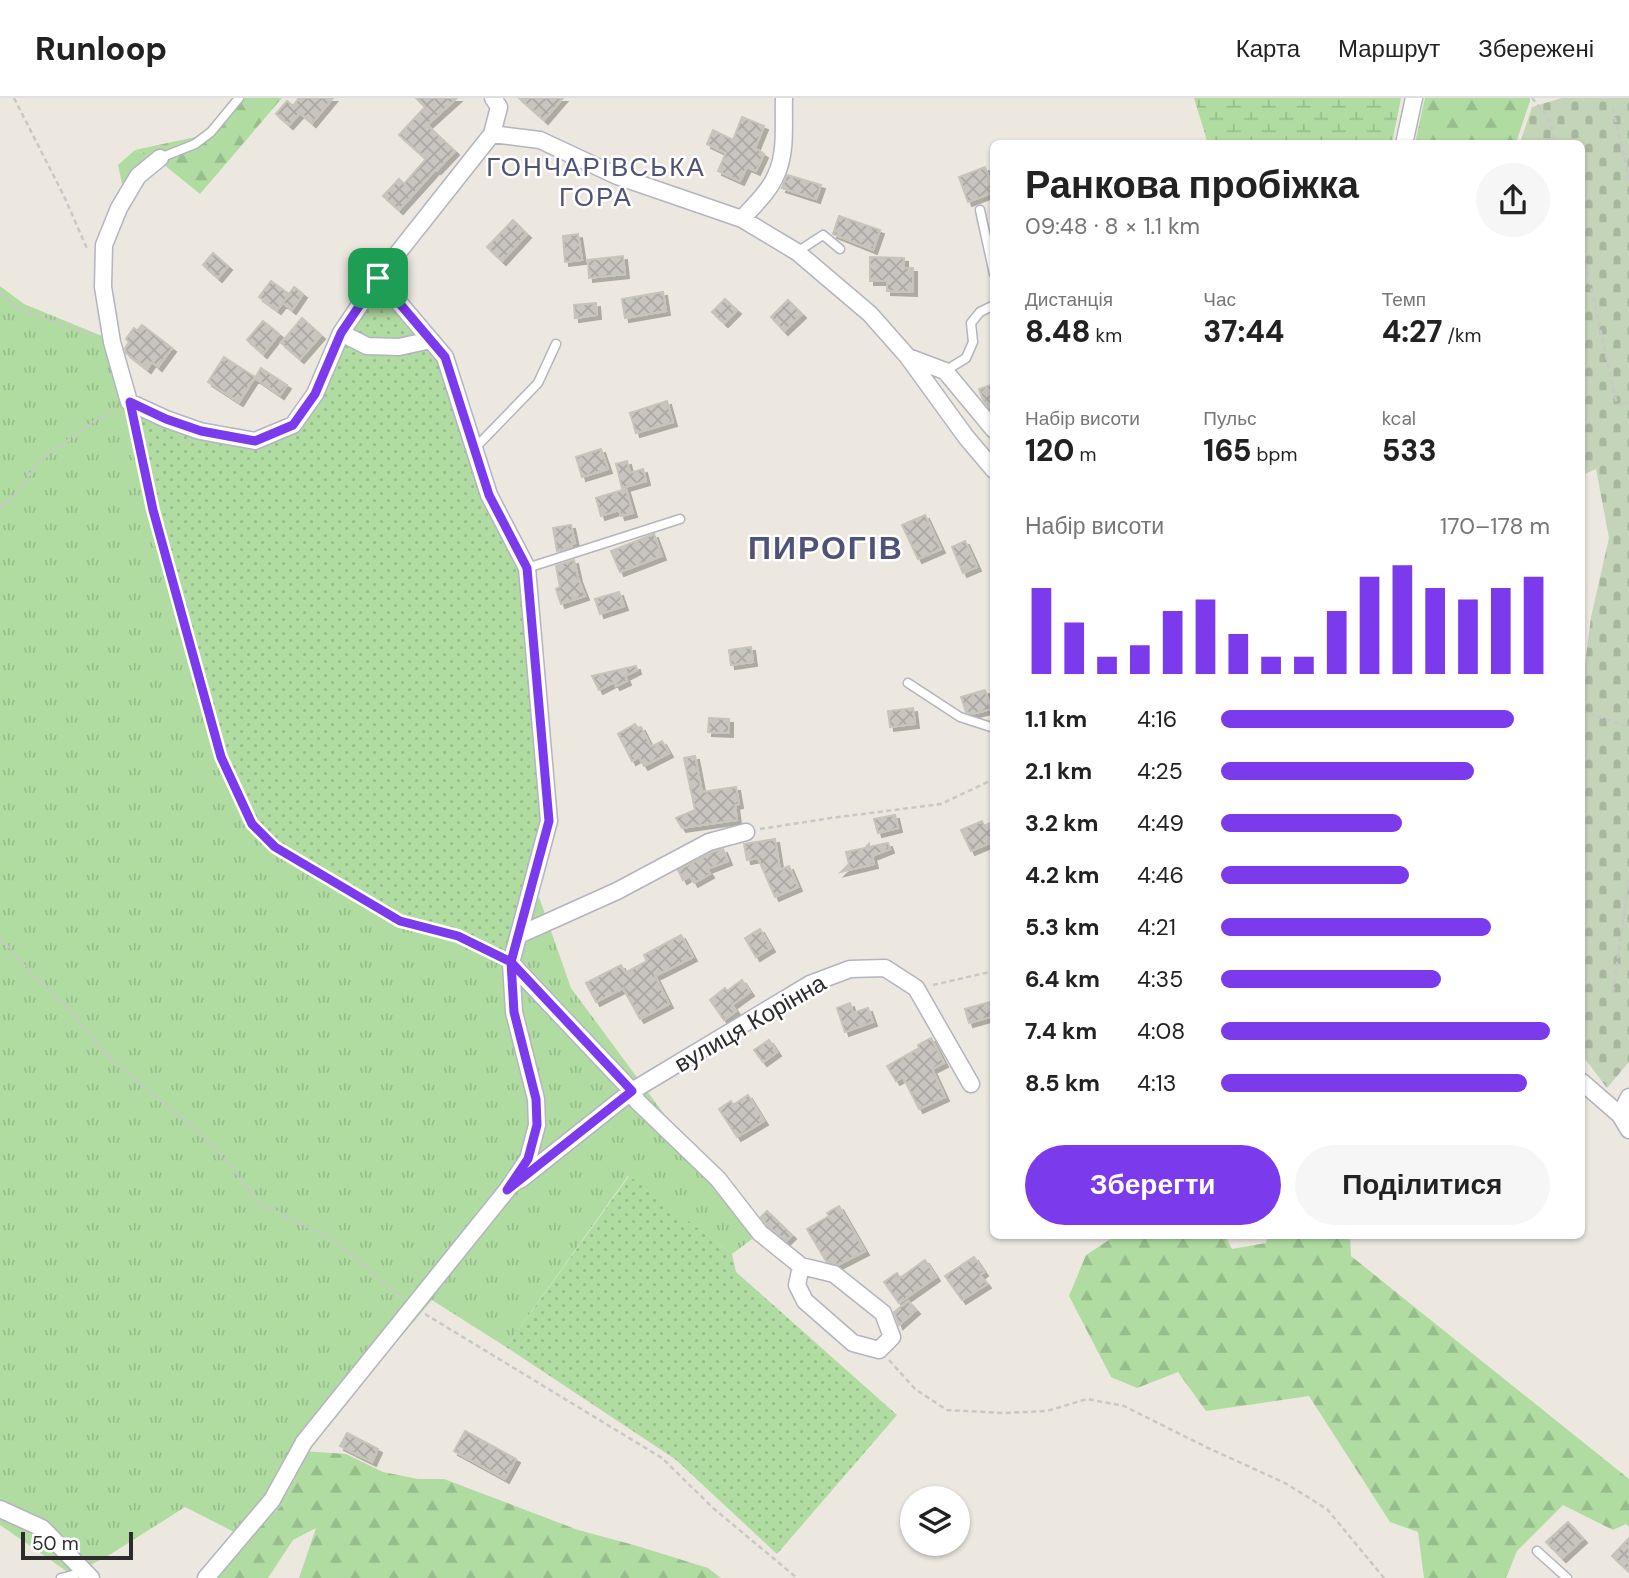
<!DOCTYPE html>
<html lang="uk">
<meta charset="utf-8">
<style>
body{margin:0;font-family:"DM Sans",sans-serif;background:#f6f6f6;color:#222;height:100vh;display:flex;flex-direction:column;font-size:26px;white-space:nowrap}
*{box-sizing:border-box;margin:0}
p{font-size:23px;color:#767676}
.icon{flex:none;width:38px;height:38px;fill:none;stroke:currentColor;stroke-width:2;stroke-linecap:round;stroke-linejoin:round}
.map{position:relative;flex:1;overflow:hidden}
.panel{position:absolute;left:990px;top:42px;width:595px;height:1099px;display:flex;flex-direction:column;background:#fff;border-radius:10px;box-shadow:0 2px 5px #0004}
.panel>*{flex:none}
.fabs{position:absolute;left:900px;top:1388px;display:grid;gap:14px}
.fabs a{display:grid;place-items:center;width:70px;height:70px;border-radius:50%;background:#fff;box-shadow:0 2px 5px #0004;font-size:35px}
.scale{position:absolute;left:21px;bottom:18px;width:112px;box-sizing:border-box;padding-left:7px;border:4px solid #2c2c2c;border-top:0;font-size:19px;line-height:24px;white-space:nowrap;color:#2c2c2c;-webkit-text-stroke:5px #fff;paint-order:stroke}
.pin{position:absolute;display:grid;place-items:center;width:60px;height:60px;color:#fff;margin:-30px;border-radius:14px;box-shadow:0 4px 10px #0006}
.round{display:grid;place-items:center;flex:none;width:74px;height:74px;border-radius:37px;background:#f6f6f6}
.overview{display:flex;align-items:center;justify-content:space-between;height:119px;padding:0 35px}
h1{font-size:38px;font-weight:800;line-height:52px}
.stats{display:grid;grid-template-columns:repeat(3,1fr);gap:10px;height:119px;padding:7px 35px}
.stats div{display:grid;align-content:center}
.stats b{font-size:30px;font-weight:800}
.stats small{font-size:19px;font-weight:400}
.stats p{font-size:19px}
.chart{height:196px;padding:14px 35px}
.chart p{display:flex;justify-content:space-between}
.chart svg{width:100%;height:126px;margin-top:7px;stroke:#7c3aed;stroke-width:6}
.button{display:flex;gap:14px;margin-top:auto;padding:14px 35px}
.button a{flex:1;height:80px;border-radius:42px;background:#7c3aed;color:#fff;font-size:28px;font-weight:800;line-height:80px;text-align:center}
.button a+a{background:#f6f6f6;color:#222}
ul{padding:0 35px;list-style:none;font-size:23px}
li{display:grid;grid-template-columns:112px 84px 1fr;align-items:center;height:52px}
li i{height:18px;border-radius:9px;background:#7c3aed}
header{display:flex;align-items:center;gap:42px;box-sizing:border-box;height:98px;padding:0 35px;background:#fff;border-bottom:2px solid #e0e0e0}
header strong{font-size:33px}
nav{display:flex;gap:38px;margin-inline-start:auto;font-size:24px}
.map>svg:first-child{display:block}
.grass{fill:url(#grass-tufts)}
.forest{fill:url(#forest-firs)}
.wetland{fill:url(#wetland-marsh)}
.cemetery{fill:url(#cemetery-stones)}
.garden{fill:url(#garden-dots)}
.building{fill:url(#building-cross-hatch);stroke:#c7c4b9;stroke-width:2;filter:url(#shadow)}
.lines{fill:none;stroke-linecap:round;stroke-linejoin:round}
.service-casing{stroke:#b3b4be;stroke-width:11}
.minor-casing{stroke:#b3b4be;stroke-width:19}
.path{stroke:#c8c8c8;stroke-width:2.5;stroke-dasharray:5 3.5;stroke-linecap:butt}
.service{stroke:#fff;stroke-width:8}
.minor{stroke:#fff;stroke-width:16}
.route-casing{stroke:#fff;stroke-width:14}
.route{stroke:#7c3aed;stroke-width:9}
.labels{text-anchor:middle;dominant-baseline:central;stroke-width:5;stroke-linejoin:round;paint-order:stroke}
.street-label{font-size:24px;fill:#2c2c2c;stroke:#fff}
.neighbourhood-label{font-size:26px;letter-spacing:2px;fill:#505378;stroke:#fff}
.district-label{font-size:32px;font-weight:bold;letter-spacing:2px;fill:#505378;stroke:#fff}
</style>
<header>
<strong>Runloop</strong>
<nav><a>Карта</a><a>Маршрут</a><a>Збережені</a></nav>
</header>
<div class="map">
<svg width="1629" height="1480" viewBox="0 0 1629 1480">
<defs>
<pattern id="grass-tufts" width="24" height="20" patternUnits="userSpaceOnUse" patternTransform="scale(1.75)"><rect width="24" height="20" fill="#b0dca2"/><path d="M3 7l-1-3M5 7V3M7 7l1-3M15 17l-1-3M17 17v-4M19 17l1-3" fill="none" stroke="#98bd8c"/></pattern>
<pattern id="forest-firs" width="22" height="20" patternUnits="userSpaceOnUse" patternTransform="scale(1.75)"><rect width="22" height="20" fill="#b0dca2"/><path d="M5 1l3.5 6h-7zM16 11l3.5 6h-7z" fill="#98bd8c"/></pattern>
<pattern id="wetland-marsh" width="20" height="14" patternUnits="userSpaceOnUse" patternTransform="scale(1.75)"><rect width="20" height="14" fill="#b0dca2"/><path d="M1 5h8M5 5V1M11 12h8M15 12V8" fill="none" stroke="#98bd8c"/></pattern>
<pattern id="cemetery-stones" width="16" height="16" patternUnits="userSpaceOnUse" patternTransform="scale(1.75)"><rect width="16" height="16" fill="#c3d4b8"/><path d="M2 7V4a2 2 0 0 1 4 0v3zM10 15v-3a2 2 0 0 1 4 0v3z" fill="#a8b69e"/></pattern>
<pattern id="garden-dots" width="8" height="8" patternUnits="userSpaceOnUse" patternTransform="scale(1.75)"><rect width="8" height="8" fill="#b0dca2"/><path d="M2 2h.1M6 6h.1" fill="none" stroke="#98bd8c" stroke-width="1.8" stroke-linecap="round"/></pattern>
<pattern id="building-cross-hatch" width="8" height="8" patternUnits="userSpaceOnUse" patternTransform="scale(1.75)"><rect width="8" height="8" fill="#c8c4bf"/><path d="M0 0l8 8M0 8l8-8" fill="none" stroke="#aca9a4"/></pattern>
<filter id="shadow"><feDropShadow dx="4" dy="4" stdDeviation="0" flood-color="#0004"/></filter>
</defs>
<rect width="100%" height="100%" fill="#ece8df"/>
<path class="grass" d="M135 52 163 66 139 88 107 156 112 214 153 412 221 659 252 726 458 838 511 864 539 799 571 890 755 1139 732 1156 628 1078 506 1249 432 1202 303 1353 286 1403 248 1441 185 1409 111 1456 72 1477 0 1427V188L24 206 102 238 96 161 123 90 118 67Z"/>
<path class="forest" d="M234 0H282L200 96 163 66 135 52 200 38 217 24Z
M1425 0H1530V3L1516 45H1415Z
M1115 1138H1225L1232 1151 1266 1145 1268 1138H1350L1351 1158 1629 1381V1429L1626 1426 1613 1432 1563 1407 1517 1453 1506 1480H1424L1418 1434 1390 1424 1309 1298 1206 1313 1178 1274 1137 1290 1111 1279 1069 1198 1086 1157Z
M303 1353 346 1356 383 1374 418 1381H444L578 1432 634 1447 708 1470 721 1480H299L316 1430 293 1442 268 1480H217L248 1441 286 1403Z"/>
<path class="wetland" d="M1194 0H1401L1392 45 1208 46Z"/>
<path class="cemetery" d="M1562 0H1629V964L1607 990 1582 957V590L1591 519 1609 440 1596 371 1582 377V46L1520 45 1532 9Z"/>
<path class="garden" d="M378 180 445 259 489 397 527 470 549 723 511 865 458 838 400 823 275 749 252 726 221 659 153 412 129 304 255 343 293 327Z
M629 1078 732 1156 736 1174 897 1317 777 1456 675 1361 506 1249Z"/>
<path class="building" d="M299 0H333L312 25 300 15 289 27 276 16 287 3 293 8Z
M416 0H457L427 27 455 53 437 72 436 71 399 112 383 98 399 81 404 86 426 61 399 37 425 9Z
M519 0H563L544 22Z
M742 19 764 28 755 50 764 56 756 73 747 69 740 83 718 73 726 55 707 46 713 32 733 42Z
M985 69 994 94 968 104 959 79Z
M787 77 821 87 816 101 782 90Z
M839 118 880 132 873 152 833 136Z
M513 122 527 136 502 163 487 149Z
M578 136 582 162 565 164 563 138Z
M213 155 228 168 218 180 203 167Z
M623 158 625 176 589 180 588 162Z
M870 159 904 160V170H913V194L887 193V183H870Z
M271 183 289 196 294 189 303 196 292 212 283 205 287 199 277 212 259 199Z
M663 194 666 213 625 220 622 201Z
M725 201 737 212 724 225 712 214Z
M788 202 802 216 784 233 771 219Z
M596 205 597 217 575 220 574 207Z
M302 220 321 237 300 261 281 245Z
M263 223 279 236 263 256 247 242Z
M142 227 172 250 158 269 152 264 147 271 126 255 125 250 129 244 126 241 134 230 137 233Z
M224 259 255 279 239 304 208 284Z
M261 270 287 287 280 297 255 280Z
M994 286V316L983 302 979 291Z
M667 303 673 324 636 335 630 315Z
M601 351 608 371 582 379 576 359Z
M627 363 630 375 643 371 646 383 622 390 616 366Z
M626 391 633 415 621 418 619 412 601 418 596 400Z
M925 417 941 451 918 461 902 427Z
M571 427 575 445 571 446 572 449 557 453 553 430Z
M654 436 662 458 620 474 611 453Z
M965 443 977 469 963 475 952 449Z
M574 462 578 480 585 498 561 506 556 491 560 489 556 468Z
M619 494 624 508 600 516 595 501Z
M751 549 753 564 731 567 729 552Z
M636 568 637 572 625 578 627 583 616 588 614 584 599 592 592 578Z
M985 592 991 611 972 616 966 614 961 599Z
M913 610 915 626 890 629 888 613Z
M709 620 729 621V635L708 634Z
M635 626 638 630 641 629 651 649 662 643 669 655 644 668 639 659 632 663 618 636Z
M695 658 702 694 736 689 739 706 735 707 737 722 682 730 676 720 695 712 684 660Z
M895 717 898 730 878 735 874 721Z
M982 723 984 728 994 723V743L971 753 961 732Z
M775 741 780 772 789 768 798 789 775 799 758 760 747 762 744 746Z
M888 745 890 751 872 758 874 766 841 774 849 766 846 754 865 750 869 746V749Z
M723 751 728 763 707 771 710 776 694 785 690 778 683 782 678 772 713 754Z
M760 831 771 850 756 859 745 840Z
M681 837 693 859 655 878 669 906 640 921 623 890 596 904 586 885 621 867 625 875 647 863 644 857Z
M742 882 750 894 732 907 736 913 724 922 710 902 725 890 727 893Z
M990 904 994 918 969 925 965 911Z
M850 905 853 915 868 910 873 924 845 934 837 910Z
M931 940 944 965 932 971 945 999 919 1011 903 979 896 983 887 968 919 950 918 947Z
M769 942 777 954 763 964 754 952Z
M748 997 764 1023 737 1039 719 1011 731 1003 733 1007Z
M839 1108 865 1153 838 1167 826 1163 807 1131 829 1118 827 1115Z
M767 1113 792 1137 786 1143 768 1128 761 1119Z
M974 1159 984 1174 980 1177 987 1186 962 1202 945 1178Z
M925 1162 936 1179 899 1205 884 1184 897 1175 900 1180Z
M908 1203 916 1212 899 1227 894 1214Z
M465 1333 516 1361 505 1381 454 1353Z
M347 1335 378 1351 372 1364 340 1348Z
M1568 1424 1583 1441 1562 1460 1546 1444Z
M1629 1440V1474L1612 1458Z"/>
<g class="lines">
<g class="service-casing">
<path id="service" d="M160 60 195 46 211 34 239 0
M980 112 994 176
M797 154 823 137 840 151
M945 273 966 260 973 244 971 225 980 214 994 207
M475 350 538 285 556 246
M527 470 680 421
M908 585 960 619 994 630
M400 823 458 838 511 865
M1537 1453 1567 1480
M61 1480 84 1474"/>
</g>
<g class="minor-casing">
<path id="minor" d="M492 36 540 42 617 78 742 121 797 154 870 216 908 259 966 339 994 372
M1404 46 1414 0
M160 60 138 78 119 110 104 147 103 189 112 244 129 304 166 321 200 333 255 343 293 327 315 296 341 235 378 180
M742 121C754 107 769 94 776 77 787 54 783 25 784 0
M341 235 367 248 399 249 431 242
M908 259 945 273 994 332
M519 837 617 793 709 744 746 734
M511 865 632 993 637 1003 718 1081 760 1135 801 1168 797 1187 805 1203 853 1245 879 1252 892 1239 883 1215 834 1176 801 1168
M1582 984 1620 1017 1629 1032
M1620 1017 1629 999
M520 1082 632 993 810 886 850 871 885 870 916 890 971 986
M0 1411 42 1430 91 1480
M206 1480 272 1402 304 1344 507 1092 528 1061 537 1027 536 1001 514 914 511 865 549 723 527 470 489 397 445 259 378 180 492 36 499 9 493 0"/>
</g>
<path class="path" d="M14 0 64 98 88 153
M1532 0 1547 18 1557 46
M1613 11 1629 81
M1582 149 1617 307 1629 305
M0 195 22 213 96 238
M134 323 153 412 221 659 252 726 275 749 391 818
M0 410 13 400 38 364 95 323 116 311
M1582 613 1629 629
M760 731 831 720 941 706 994 681
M0 840 28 872 78 922 107 958 202 1037 227 1063 258 1104 334 1142 402 1200
M933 887 994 873
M1613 894 1629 782
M425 1216 662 1360 713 1410 797 1480
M889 1262 915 1291 947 1312 1003 1315 1047 1313 1087 1301 1124 1308 1206 1349 1285 1385 1327 1411 1384 1480"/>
<use href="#service" class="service"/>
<use href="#minor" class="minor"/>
</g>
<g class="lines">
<g class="route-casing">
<path id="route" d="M378 180 445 259 489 397 527 470 549 723 511 864 514 914 536 1001 537 1027 528 1061 507 1092 632 993 511 864 458 838 400 823 275 749 252 726 221 659 153 412 130 304 166 321 201 333 255 343 293 327 315 296 341 235 378 180"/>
</g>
<use href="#route" class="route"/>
</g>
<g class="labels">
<g class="street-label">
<text transform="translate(750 925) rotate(-30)">вулиця Корінна</text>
</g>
<g class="neighbourhood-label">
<text x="596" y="69">ГОНЧАРІВСЬКА<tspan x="596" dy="30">ГОРА</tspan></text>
</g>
<g class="district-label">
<text x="826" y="450">ПИРОГІВ</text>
</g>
</g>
</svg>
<div class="fabs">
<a><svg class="icon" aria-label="layers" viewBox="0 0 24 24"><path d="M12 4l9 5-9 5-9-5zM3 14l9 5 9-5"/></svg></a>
</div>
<div class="scale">50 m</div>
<div class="pin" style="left:378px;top:180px;background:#1e9e55"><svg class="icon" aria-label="arrive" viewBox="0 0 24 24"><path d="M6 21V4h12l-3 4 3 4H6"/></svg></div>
<section class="panel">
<div class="overview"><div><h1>Ранкова пробіжка</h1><p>09:48 · 8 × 1.1 km</p></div><a class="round"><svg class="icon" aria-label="share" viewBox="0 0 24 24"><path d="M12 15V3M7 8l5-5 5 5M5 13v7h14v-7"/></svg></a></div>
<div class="stats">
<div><p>Дистанція</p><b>8.48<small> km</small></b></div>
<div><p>Час</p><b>37:44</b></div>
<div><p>Темп</p><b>4:27<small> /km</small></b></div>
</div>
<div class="stats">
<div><p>Набір висоти</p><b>120<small> m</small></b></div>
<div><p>Пульс</p><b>165<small> bpm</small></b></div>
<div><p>kcal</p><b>533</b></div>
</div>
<div class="chart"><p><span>Набір висоти</span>170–178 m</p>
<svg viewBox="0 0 160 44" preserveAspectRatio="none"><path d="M5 44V14M15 44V26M25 44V38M35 44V34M45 44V22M55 44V18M65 44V30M75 44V38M85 44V38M95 44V22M105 44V10M115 44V6M125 44V14M135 44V18M145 44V14M155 44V10"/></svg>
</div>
<ul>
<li><b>1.1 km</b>4:16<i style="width:89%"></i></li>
<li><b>2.1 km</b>4:25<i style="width:77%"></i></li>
<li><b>3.2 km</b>4:49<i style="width:55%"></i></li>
<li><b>4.2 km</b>4:46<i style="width:57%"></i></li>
<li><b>5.3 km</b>4:21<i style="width:82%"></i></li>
<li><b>6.4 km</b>4:35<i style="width:67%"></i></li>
<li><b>7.4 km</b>4:08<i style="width:100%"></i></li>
<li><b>8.5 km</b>4:13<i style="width:93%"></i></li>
</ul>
<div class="button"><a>Зберегти</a><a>Поділитися</a></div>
</section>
</div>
